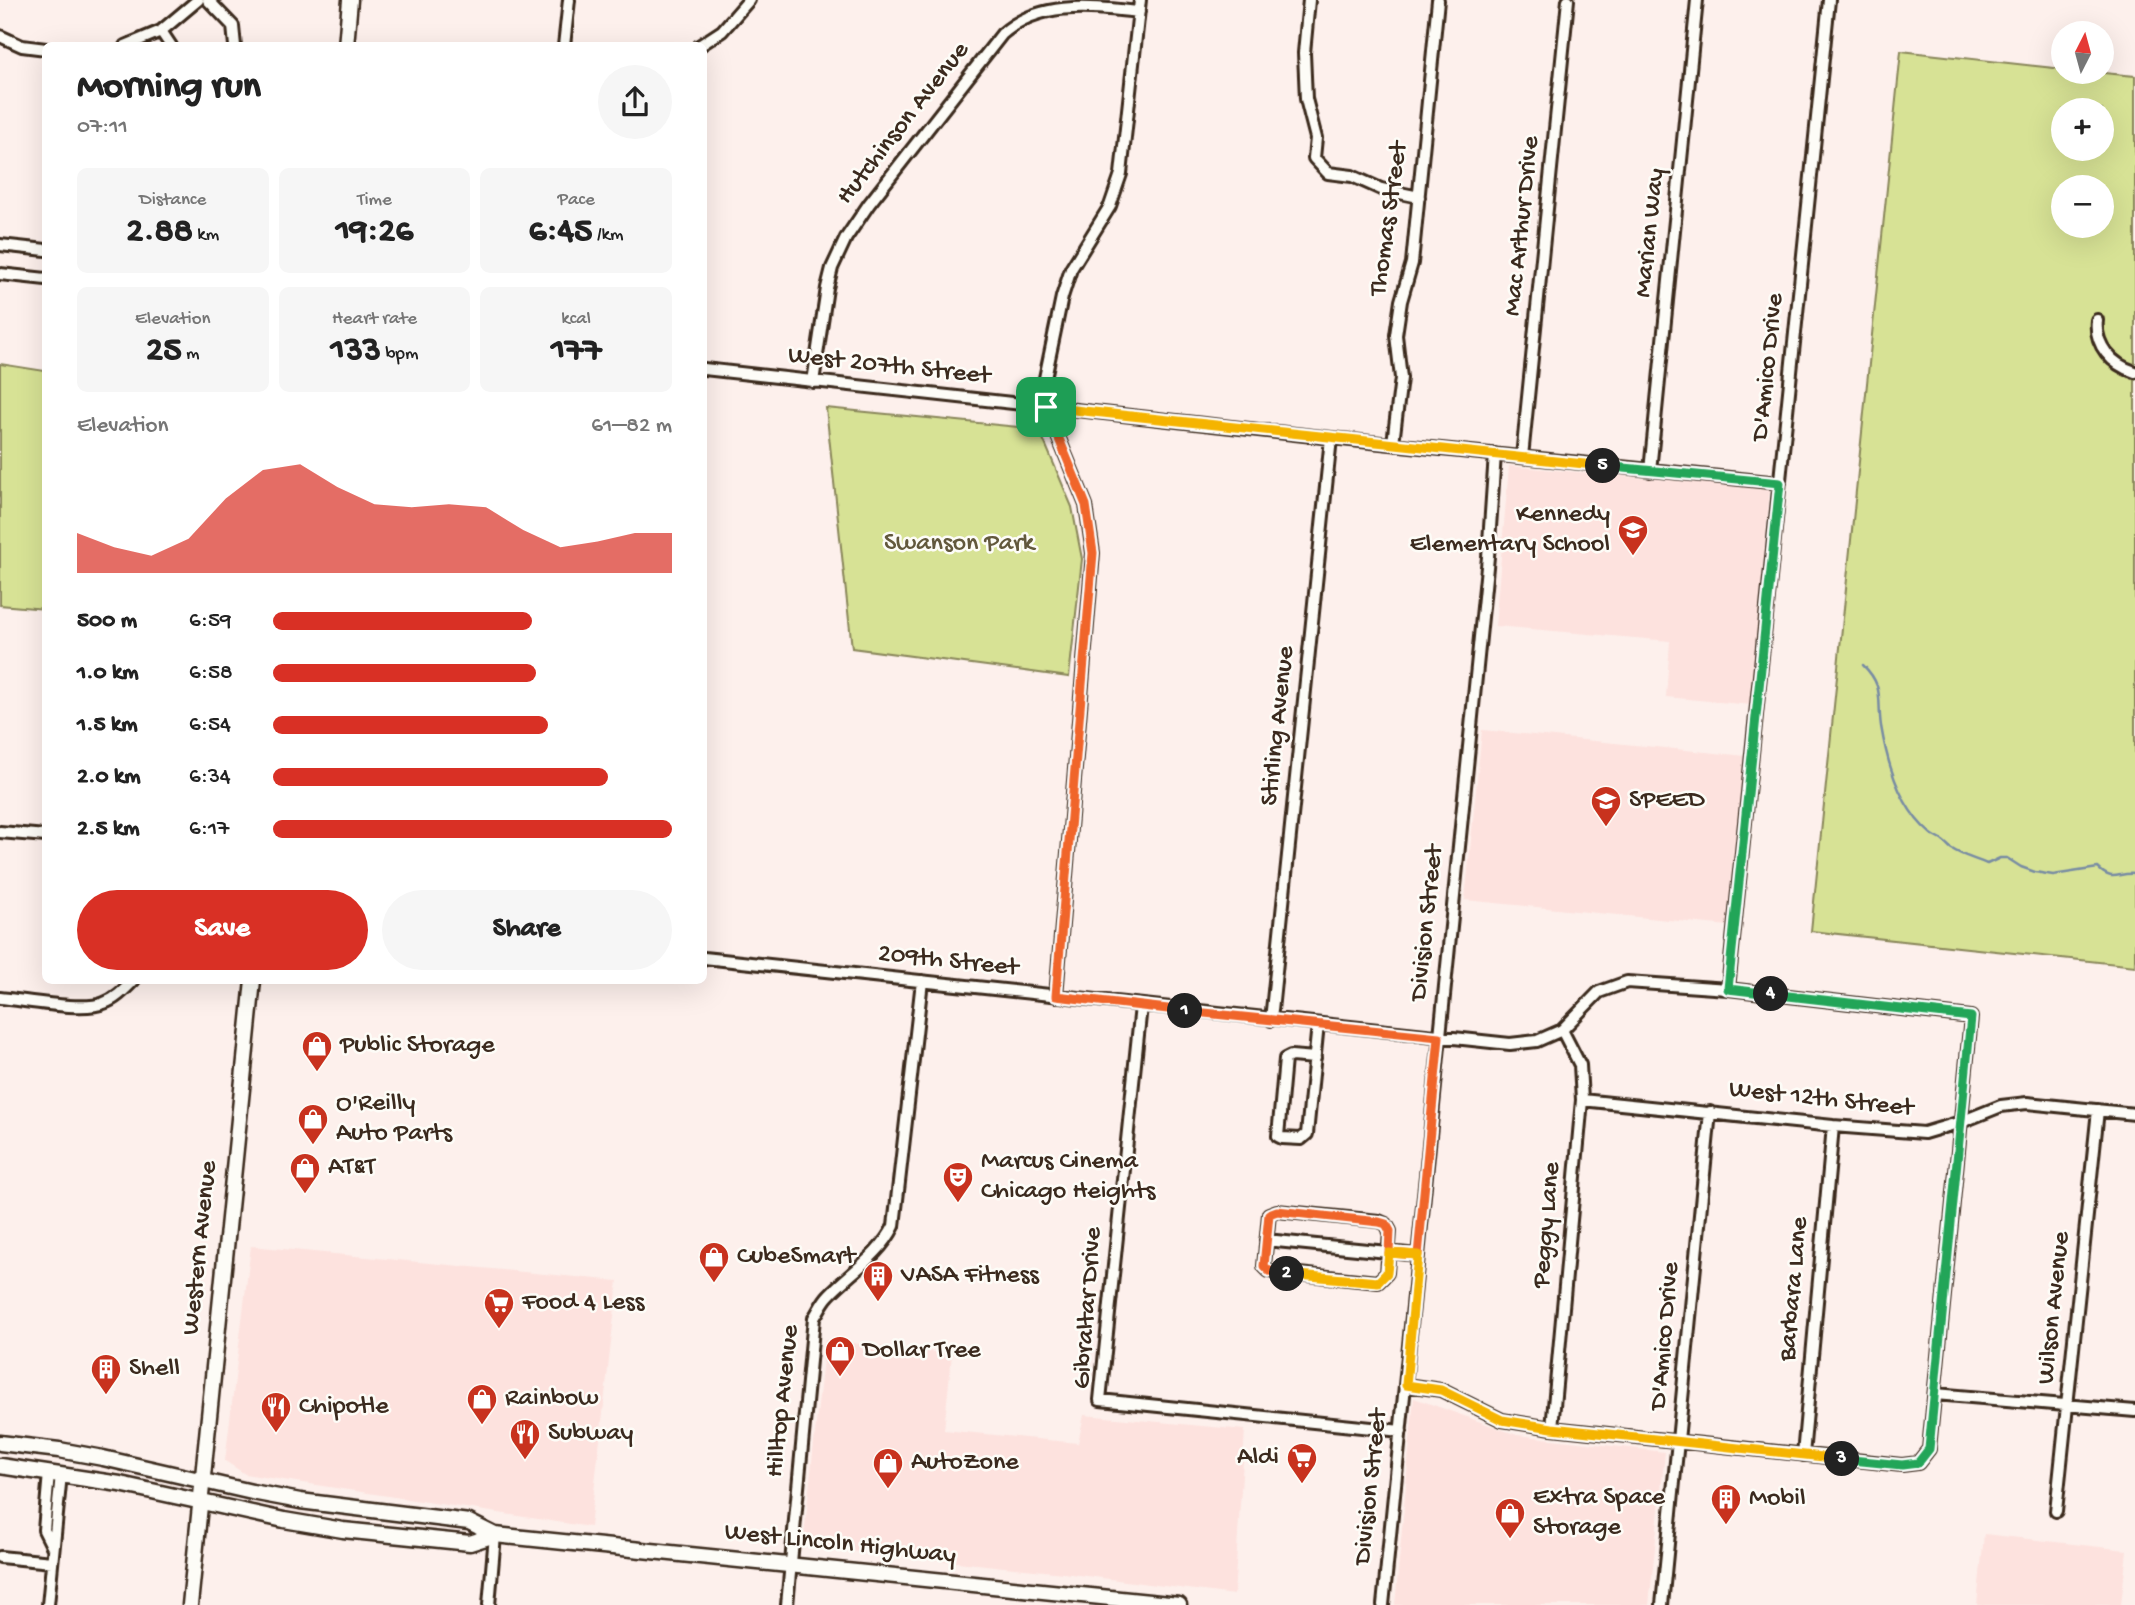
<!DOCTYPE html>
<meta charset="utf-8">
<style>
body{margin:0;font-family:"Gochi Hand",sans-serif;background:#f6f6f6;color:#222;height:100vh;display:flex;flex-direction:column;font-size:26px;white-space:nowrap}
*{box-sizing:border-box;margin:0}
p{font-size:23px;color:#767676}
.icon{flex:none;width:38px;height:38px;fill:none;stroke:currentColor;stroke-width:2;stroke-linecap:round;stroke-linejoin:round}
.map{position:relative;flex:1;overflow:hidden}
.details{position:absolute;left:42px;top:42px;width:665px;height:942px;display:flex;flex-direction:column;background:#fff;border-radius:10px;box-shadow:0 7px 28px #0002}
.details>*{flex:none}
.needle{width:46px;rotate:6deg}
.tools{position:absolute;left:2051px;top:21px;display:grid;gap:14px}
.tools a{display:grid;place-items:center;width:63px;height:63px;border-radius:50%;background:#fff;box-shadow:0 7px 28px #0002;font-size:35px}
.pin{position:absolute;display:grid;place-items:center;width:60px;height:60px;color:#fff;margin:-30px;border-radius:14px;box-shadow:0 4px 10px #0006}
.km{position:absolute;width:35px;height:35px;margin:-18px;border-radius:50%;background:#222;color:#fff;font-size:19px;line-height:35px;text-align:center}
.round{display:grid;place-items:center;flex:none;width:74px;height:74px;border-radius:37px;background:#f6f6f6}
.head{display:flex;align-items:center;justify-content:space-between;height:119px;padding:0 35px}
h1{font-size:38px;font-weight:700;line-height:52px}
.metrics{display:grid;grid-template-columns:repeat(3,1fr);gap:10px;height:119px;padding:7px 35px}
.metrics div{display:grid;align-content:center;border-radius:10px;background:#f6f6f6;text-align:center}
.metrics b{font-size:35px;font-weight:700}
.metrics small{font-size:19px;font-weight:400}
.metrics p{font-size:19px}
.chart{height:196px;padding:14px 35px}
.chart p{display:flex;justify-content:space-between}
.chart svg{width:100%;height:126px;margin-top:7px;fill:#d93025;opacity:.7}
.button{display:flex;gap:14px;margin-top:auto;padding:14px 35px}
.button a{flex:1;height:80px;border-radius:42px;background:#d93025;color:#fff;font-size:28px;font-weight:700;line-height:80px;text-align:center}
.button a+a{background:#f6f6f6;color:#222}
ul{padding:0 35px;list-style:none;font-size:23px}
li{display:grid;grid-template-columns:112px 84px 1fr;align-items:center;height:52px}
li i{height:18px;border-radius:9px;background:#d93025}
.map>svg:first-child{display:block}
.built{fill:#fde2de}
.green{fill:#d7e295;stroke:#89865a;stroke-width:2;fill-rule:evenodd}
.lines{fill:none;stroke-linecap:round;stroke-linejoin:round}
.stream{stroke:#788ca3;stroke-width:2.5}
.minor-casing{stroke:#3b2a1e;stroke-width:16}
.major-casing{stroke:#3b2a1e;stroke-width:19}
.minor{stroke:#fdfcf7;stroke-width:10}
.major{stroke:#fdfcf7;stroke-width:14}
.split-1-casing{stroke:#fff;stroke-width:14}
.split-2-casing{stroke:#fff;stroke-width:14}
.split-3-casing{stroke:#fff;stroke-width:14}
.split-4-casing{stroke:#fff;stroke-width:14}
.split-5-casing{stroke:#fff;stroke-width:14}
.split-6-casing{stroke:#fff;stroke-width:14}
.split-1{stroke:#f0652b;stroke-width:9}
.split-2{stroke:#f0652b;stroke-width:9}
.split-3{stroke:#f5b400;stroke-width:9}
.split-4{stroke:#22a559;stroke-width:9}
.split-5{stroke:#22a559;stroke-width:9}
.split-6{stroke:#f5b400;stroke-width:9}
.labels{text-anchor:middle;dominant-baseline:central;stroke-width:5;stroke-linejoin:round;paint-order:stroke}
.street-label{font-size:26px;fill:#3b2a1e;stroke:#fdfcf7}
.poi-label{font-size:26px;fill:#3b2a1e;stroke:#fdfcf7;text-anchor:start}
.park-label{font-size:26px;fill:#62583c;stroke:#fdfcf7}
</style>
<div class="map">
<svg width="2135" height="1605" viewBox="0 0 2135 1605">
<rect width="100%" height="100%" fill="#fdf0ec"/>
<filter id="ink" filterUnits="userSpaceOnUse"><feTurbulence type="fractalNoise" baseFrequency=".0143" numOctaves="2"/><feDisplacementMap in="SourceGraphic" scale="14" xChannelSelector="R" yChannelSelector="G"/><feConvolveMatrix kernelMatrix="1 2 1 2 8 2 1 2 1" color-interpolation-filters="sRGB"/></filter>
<g filter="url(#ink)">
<path class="built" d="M1509 466 1770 489 1751 705 1666 697 1670 641 1495 626Z
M1482 730 1746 756 1729 926 1465 900Z
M251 1246 618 1281 590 1527 245 1474 225 1461Z
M825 1340 952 1354 944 1430 1078 1443 1084 1415 1245 1430 1234 1595 1063 1573 803 1546Z
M1414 1398 1517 1435 1665 1452 1649 1605H1395Z
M1984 1534 2127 1550 2121 1605H1977Z"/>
<path class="green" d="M1901 51 2063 69V72H2093L2135 76V966L1811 931ZM2063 110H2102V149H2063ZM2063 187H2102V226H2063Z
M0 364 45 371V609L0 605Z
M826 408 1039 429 1072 507 1082 559 1069 677 852 648Z"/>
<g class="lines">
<path class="stream" d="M1863 665C1885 687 1877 699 1881 726 1887 762 1900 808 1930 833 1934 837 1940 838 1944 842 1945 842 1951 849 1952 849 1962 856 1976 859 1987 864L2000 858H2007L2021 867 2035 872 2053 875 2098 868C2113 883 2118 872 2135 874"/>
<g class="minor-casing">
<path id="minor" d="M208 0 233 26 235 46
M1309 0 1304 53 1306 99 1316 138 1314 158 1328 173 1352 176 1381 189 1419 197
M161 31 171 46
M0 36 22 46 46 49
M125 46 161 31 198 0
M564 46 569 0
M699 46 722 31 749 0
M0 245 46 250
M0 274 46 279
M2097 320C2094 345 2112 365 2135 372
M704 369 1331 438 1780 483
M813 382 827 288 832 268 846 238 869 204 1002 34C1040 0 1091 7 1139 12
M1393 443 1401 378 1396 335 1401 301 1412 263 1438 0
M1522 457 1568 0
M1650 471 1697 0
M0 832 46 836
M704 958 1510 1044 1537 1041 1562 1030 1599 992 1627 982 1728 989 1971 1017 1929 1449 1918 1463 1902 1465 1552 1428 1502 1420 1441 1390 1406 1385
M1728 989 1829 0
M1056 996 1093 553 1086 505 1046 407 1044 383 1062 297 1071 269 1110 206 1121 174 1140 0
M0 998C25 1000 83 1012 104 1003 116 999 125 989 134 980
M1141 1006 1100 1400 1401 1431
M1271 1020 1331 438
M1315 1058 1291 1056 1285 1059 1278 1136 1282 1138 1301 1139 1307 1134 1318 1024
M1582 1100 1833 1126 1924 1133 1961 1122 2001 1106 2027 1103 2135 1114
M1277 1211 1379 1221 1386 1224 1390 1231 1387 1273 1378 1282 1269 1271 1264 1266 1269 1214Z
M1266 1240 1418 1255
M1935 1394 2135 1411
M1552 1428 1582 1100 1580 1065 1562 1030
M1803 1455 1833 1126
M49 1473 44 1530 53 1548
M2056 1511 2098 1110
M0 1557 52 1562
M48 1605 61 1474
M489 1605 495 1535
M787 1605 814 1318C819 1310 823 1301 829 1295 851 1272 880 1255 894 1226L922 981
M1383 1605 1488 557 1495 454
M1662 1605 1710 1112"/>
</g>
<g class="major-casing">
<path id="major" d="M346 46 350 0
M0 1443 59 1450 103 1458 252 1492 300 1501 469 1522 495 1535 1179 1605
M0 1466 120 1484 284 1520 343 1530 470 1543 495 1535
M190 1605 253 980"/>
</g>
<use href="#minor" class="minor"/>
<use href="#major" class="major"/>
</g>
</g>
<g class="lines" filter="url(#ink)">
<g class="split-1-casing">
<path id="split-1" d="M1046 407 1086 505 1093 553 1056 996 1185 1011"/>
</g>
<g class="split-2-casing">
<path id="split-2" d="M1185 1011 1439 1037 1418 1255 1389 1253 1390 1231 1386 1224 1379 1222 1277 1211 1269 1214 1264 1266 1269 1271 1287 1274"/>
</g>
<g class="split-3-casing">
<path id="split-3" d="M1287 1274 1378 1282 1387 1273 1389 1253 1418 1255 1406 1385 1441 1390 1502 1420 1552 1428 1842 1459"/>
</g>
<g class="split-4-casing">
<path id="split-4" d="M1771 994 1971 1017 1929 1449 1918 1463 1902 1465 1842 1459"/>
</g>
<g class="split-5-casing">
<path id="split-5" d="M1603 466 1780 483 1728 989 1771 994"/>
</g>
<g class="split-6-casing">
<path id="split-6" d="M1046 407 1603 466"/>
</g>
<use href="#split-1" class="split-1"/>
<use href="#split-2" class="split-2"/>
<use href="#split-3" class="split-3"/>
<use href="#split-4" class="split-4"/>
<use href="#split-5" class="split-5"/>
<use href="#split-6" class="split-6"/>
</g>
<defs>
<g id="school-pin" transform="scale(1.575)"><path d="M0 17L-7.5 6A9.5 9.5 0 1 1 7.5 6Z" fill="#c8321e" stroke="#fdfcf7"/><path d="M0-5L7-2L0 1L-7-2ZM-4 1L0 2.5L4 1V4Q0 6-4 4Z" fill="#fff"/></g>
<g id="shop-pin" transform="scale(1.575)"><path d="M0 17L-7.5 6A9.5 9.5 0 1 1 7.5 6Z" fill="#c8321e" stroke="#fdfcf7"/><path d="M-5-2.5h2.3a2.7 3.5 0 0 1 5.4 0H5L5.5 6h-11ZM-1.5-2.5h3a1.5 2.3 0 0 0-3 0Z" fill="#fff"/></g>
<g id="theatre-pin" transform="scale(1.575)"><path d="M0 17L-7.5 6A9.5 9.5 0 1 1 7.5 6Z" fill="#c8321e" stroke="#fdfcf7"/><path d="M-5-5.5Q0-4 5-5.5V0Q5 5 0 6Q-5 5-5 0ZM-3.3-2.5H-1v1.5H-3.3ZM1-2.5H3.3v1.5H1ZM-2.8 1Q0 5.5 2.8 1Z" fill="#fff"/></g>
<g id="building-pin" transform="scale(1.575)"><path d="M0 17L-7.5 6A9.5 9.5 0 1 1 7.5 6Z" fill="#c8321e" stroke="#fdfcf7"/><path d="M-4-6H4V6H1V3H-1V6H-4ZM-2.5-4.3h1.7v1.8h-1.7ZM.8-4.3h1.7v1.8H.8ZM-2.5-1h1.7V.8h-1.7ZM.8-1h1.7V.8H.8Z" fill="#fff"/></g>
<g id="supermarket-pin" transform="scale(1.575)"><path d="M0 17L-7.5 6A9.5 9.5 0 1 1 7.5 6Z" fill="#c8321e" stroke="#fdfcf7"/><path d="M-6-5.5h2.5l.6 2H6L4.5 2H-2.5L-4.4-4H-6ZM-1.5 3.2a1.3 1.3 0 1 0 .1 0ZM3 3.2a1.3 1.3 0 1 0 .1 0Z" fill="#fff"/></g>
<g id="restaurant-pin" transform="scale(1.575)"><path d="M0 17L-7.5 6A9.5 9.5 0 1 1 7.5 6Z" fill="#c8321e" stroke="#fdfcf7"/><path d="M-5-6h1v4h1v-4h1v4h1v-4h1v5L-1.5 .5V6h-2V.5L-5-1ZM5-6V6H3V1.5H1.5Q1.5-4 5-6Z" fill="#fff"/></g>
</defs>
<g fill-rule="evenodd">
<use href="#school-pin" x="1633" y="530"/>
<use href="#school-pin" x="1606" y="801"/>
<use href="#shop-pin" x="317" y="1046"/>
<use href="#shop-pin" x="313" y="1119"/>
<use href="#shop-pin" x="305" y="1168"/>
<use href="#theatre-pin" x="958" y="1177"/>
<use href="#shop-pin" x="714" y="1257"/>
<use href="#building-pin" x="878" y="1276"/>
<use href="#supermarket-pin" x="499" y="1303"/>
<use href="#shop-pin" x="840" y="1351"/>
<use href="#building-pin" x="106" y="1369"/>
<use href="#shop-pin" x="482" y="1399"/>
<use href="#restaurant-pin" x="276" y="1407"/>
<use href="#restaurant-pin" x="525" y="1434"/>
<use href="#supermarket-pin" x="1302" y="1458"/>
<use href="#shop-pin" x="888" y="1463"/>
<use href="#building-pin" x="1726" y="1499"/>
<use href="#shop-pin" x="1510" y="1513"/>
</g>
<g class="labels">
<g class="street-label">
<text transform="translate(904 124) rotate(-52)">Hutchinson Avenue</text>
<text transform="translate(1390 219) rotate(-82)">Thomas Street</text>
<text transform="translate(1523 226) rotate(-84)">Mac Arthur Drive</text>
<text transform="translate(1651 233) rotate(-84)">Marian Way</text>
<text transform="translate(889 367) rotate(6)">West 207th Street</text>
<text transform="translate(1769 367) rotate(-84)">D'Amico Drive</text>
<text transform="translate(1279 726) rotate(-84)">Stirling Avenue</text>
<text transform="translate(1428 923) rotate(-84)">Division Street</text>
<text transform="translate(948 962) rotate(6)">209th Street</text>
<text transform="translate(1821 1100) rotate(6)">West 12th Street</text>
<text transform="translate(1548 1225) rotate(-85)">Peggy Lane</text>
<text transform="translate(201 1248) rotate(-84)">Western Avenue</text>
<text transform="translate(1795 1289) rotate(-85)">Barbara Lane</text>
<text transform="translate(1089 1308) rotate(-86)">Gibraltar Drive</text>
<text transform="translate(2055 1308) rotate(-84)">Wilson Avenue</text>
<text transform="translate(1666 1336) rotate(-85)">D'Amico Drive</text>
<text transform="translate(784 1401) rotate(-84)">Hilltop Avenue</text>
<text transform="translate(1372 1487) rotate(-84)">Division Street</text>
<text transform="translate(840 1545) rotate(6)">West Lincoln Highway</text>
</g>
<g class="poi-label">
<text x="1610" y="515" text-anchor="end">Kennedy<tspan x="1610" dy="30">Elementary School</tspan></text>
<text x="1629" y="801">SPEED</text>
<text x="340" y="1046">Public Storage</text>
<text x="336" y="1104">O'Reilly<tspan x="336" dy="30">Auto Parts</tspan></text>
<text x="981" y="1162">Marcus Cinema<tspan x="981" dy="30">Chicago Heights</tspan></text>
<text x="328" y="1168">AT&amp;T</text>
<text x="737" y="1257">CubeSmart</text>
<text x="901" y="1276">VASA Fitness</text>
<text x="522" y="1303">Food 4 Less</text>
<text x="863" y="1351">Dollar Tree</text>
<text x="129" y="1369">Shell</text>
<text x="505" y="1399">Rainbow</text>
<text x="299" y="1407">Chipotle</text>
<text x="548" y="1434">Subway</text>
<text x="1279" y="1458" text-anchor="end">Aldi</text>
<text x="911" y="1463">AutoZone</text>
<text x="1533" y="1498">Extra Space<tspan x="1533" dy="30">Storage</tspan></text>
<text x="1749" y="1499">Mobil</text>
</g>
<g class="park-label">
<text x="959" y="544">Swanson Park</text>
</g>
</g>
</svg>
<div class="tools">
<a><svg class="needle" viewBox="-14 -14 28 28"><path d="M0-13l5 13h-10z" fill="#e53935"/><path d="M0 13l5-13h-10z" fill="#767676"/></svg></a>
<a>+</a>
<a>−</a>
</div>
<div class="pin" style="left:1046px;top:407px;background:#1e9e55"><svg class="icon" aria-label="arrive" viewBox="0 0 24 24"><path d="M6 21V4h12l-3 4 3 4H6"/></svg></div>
<b class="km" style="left:1185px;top:1011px">1</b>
<b class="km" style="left:1287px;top:1274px">2</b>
<b class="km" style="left:1842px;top:1459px">3</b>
<b class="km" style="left:1771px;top:994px">4</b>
<b class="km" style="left:1603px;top:466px">5</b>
<section class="details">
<div class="head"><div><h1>Morning run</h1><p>07:11</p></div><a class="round"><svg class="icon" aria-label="share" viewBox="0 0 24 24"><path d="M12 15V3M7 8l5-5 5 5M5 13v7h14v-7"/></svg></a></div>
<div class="metrics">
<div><p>Distance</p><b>2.88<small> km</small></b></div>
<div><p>Time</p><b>19:26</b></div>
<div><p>Pace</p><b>6:45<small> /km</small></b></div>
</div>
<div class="metrics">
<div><p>Elevation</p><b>25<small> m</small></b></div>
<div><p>Heart rate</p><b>133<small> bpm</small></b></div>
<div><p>kcal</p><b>177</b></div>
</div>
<div class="chart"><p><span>Elevation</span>61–82 m</p>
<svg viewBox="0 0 160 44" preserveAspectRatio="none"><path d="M0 44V30L10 35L20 38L30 32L40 18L50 8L60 6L70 14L80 20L90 21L100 20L110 21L120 29L130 35L140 33L150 30L160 30V44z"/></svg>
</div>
<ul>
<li><b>500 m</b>6:59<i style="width:65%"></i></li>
<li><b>1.0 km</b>6:58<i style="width:66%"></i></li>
<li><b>1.5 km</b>6:54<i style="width:69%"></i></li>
<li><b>2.0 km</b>6:34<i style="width:84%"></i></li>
<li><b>2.5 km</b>6:17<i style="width:100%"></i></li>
</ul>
<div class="button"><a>Save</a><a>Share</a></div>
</section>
</div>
